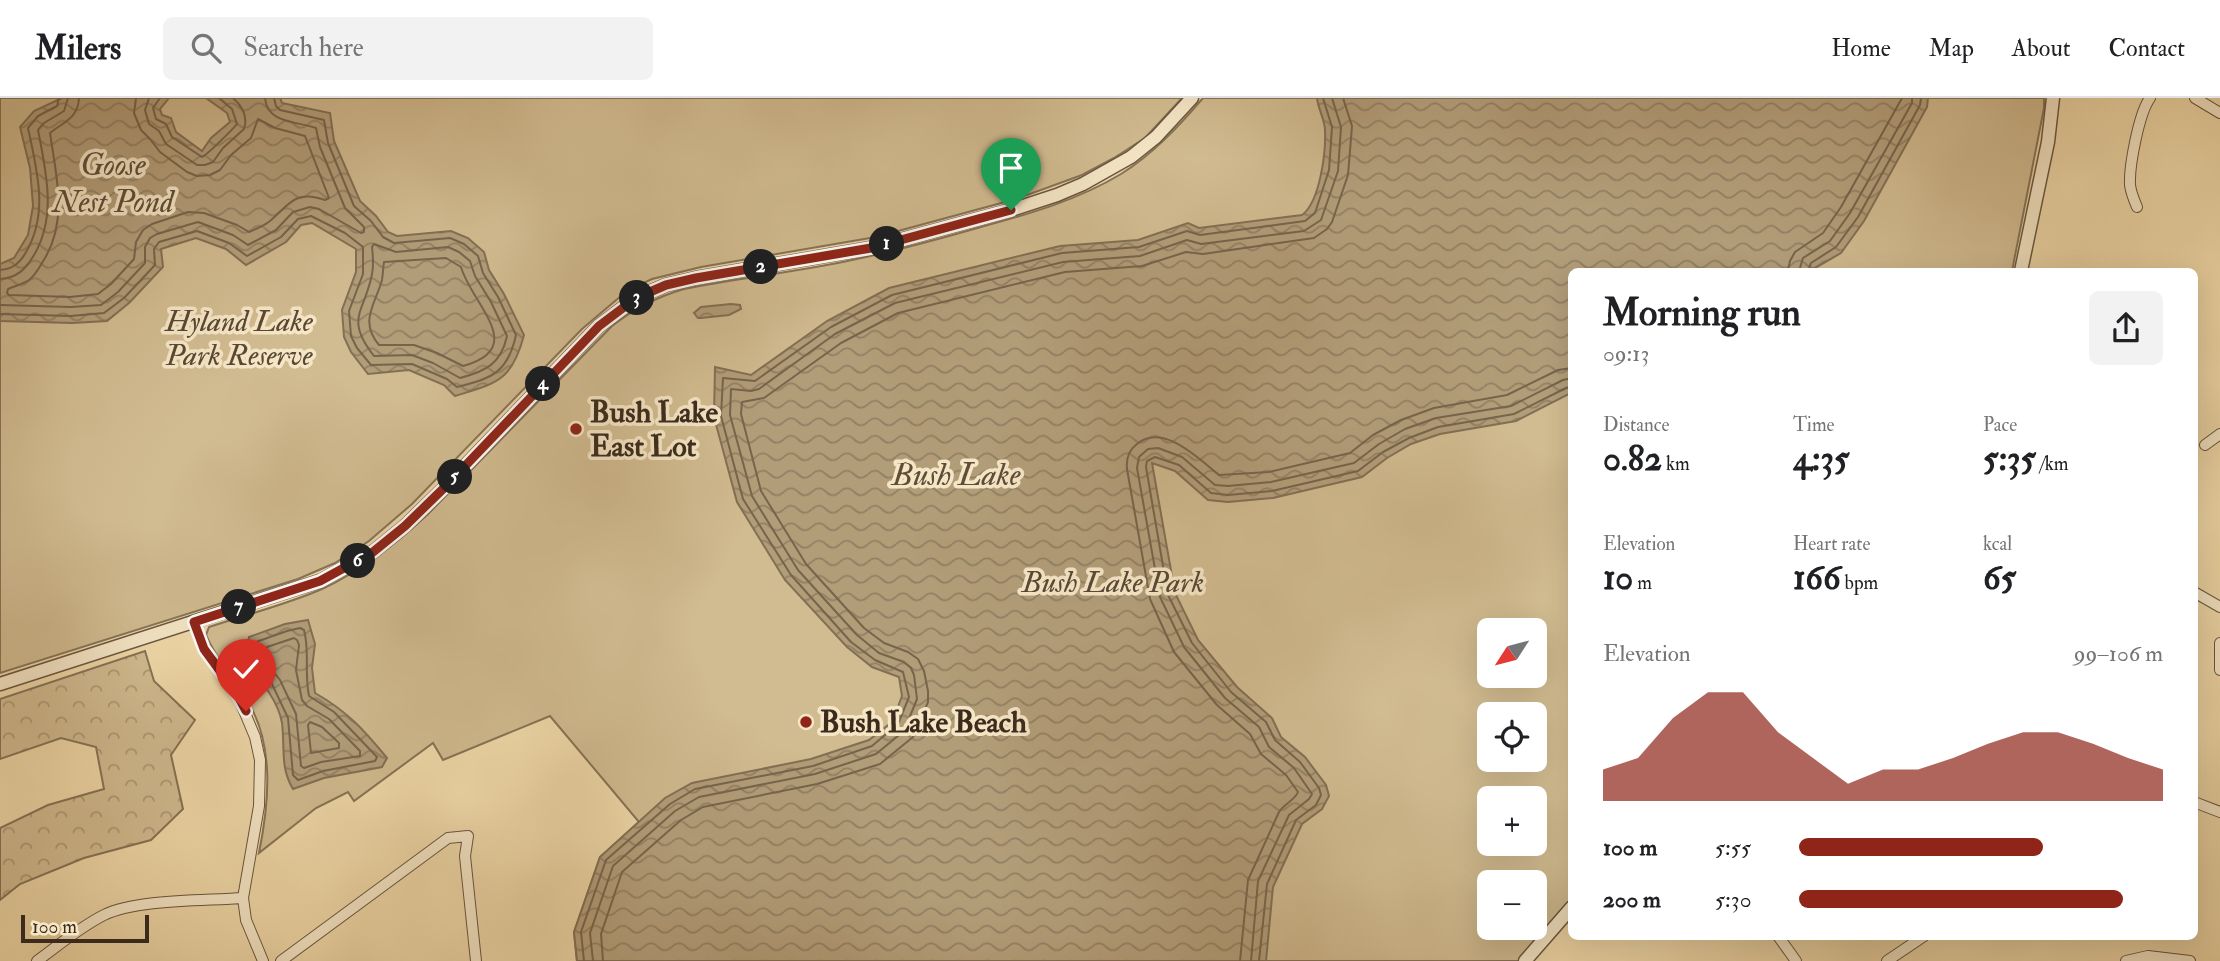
<!DOCTYPE html>
<meta charset="utf-8">
<style>
body{margin:0;font-family:"IM FELL Double Pica",serif;background:#f2f2f2;color:#202124;height:100vh;display:flex;flex-direction:column;font-size:26px;white-space:nowrap}
*{box-sizing:border-box;margin:0}
p{font-size:23px;color:#757577}
.icon{flex:none;width:38px;height:38px;fill:none;stroke:currentColor;stroke-width:2;stroke-linecap:round;stroke-linejoin:round}
.map{position:relative;flex:1;overflow:hidden}
.sheet{position:absolute;left:1568px;top:170px;width:630px;height:672px;display:flex;flex-direction:column;background:#fff;border-radius:10px;box-shadow:0 7px 28px #0002}
.sheet>*{flex:none}
.needle{width:46px;rotate:234deg}
.buttons{position:absolute;left:1477px;top:520px;display:grid;gap:14px}
.buttons a{display:grid;place-items:center;width:70px;height:70px;border-radius:10px;background:#fff;box-shadow:0 7px 28px #0002;font-size:35px}
.scale{position:absolute;left:21px;bottom:18px;width:128px;box-sizing:border-box;padding-left:7px;border:4px solid #3c2b1d;border-top:0;font-size:19px;line-height:24px;white-space:nowrap;color:#3c2b1d;-webkit-text-stroke:5px #f5e6c6;paint-order:stroke}
.pin{position:absolute;display:grid;place-items:center;width:60px;height:60px;color:#fff;margin:-72px -30px;border-radius:50% 50% 50% 0;rotate:-45deg;box-shadow:0 0 7px #0007}
.pin .icon{rotate:45deg}
.km{position:absolute;width:35px;height:35px;margin:-18px;border-radius:50%;background:#222;color:#fff;font-size:19px;line-height:35px;text-align:center}
.round{display:grid;place-items:center;flex:none;width:74px;height:74px;border-radius:10px;background:#f2f2f2}
.overview{display:flex;align-items:center;justify-content:space-between;height:119px;padding:0 35px}
h1{font-size:38px;font-weight:700;line-height:52px}
.figures{display:grid;grid-template-columns:repeat(3,1fr);gap:10px;height:119px;padding:7px 35px}
.figures div{display:grid;align-content:center}
.figures b{font-size:35px;font-weight:700}
.figures small{font-size:19px;font-weight:400}
.figures p{font-size:19px}
.chart{height:196px;padding:14px 35px}
.chart p{display:flex;justify-content:space-between}
.chart svg{width:100%;height:126px;margin-top:7px;fill:#8f2418;opacity:.7}
ul{padding:0 35px;list-style:none;font-size:23px}
li{display:grid;grid-template-columns:112px 84px 1fr;align-items:center;height:52px}
li i{height:18px;border-radius:9px;background:#8f2418}
header{display:flex;align-items:center;gap:42px;box-sizing:border-box;height:98px;padding:0 35px;background:#fff;border-bottom:2px solid #e0e0e0}
header strong{font-size:33px}
nav{display:flex;gap:38px;margin-inline-start:auto;font-size:24px}
.search{width:490px;height:63px;background:#f2f2f2;display:flex;align-items:center;gap:18px;box-sizing:border-box;padding:0 24px;border-radius:10px;color:#757577;font-size:26px}
.map>svg:first-child{display:block}
.forest{fill:url(#forest-crowns);stroke:#867356;stroke-width:2}
.park{fill:#d1bb90;stroke:#867356;stroke-width:2;fill-rule:evenodd}
.water{fill:url(#water-waves);stroke:#836f54;stroke-width:2}
.lines{fill:none;stroke-linecap:round;stroke-linejoin:round}
.shore{stroke:#77644b;stroke-width:2}
.minor-casing{stroke:#695640;stroke-width:12}
.tertiary-casing{stroke:#695640;stroke-width:15}
.minor{stroke:#f5e6c6;stroke-width:10}
.tertiary{stroke:#f5e6c6;stroke-width:12}
.route-casing{stroke:#fff;stroke-width:14}
.route{stroke:#8f2418;stroke-width:9}
.poi-dot{fill:#8f2418;stroke:#f5e6c6;stroke-width:2.5}
.labels{text-anchor:middle;dominant-baseline:central;stroke-width:7;stroke-linejoin:round;paint-order:stroke}
.park-label{font-size:30px;font-style:italic;fill:#5a4834;stroke:#f5e6c6}
.poi-label{font-size:30px;font-weight:bold;fill:#3c2b1d;stroke:#f5e6c6;text-anchor:start}
.water-label{font-size:32px;font-style:italic;fill:#5f4d39;stroke:#f5e6c6}
</style>
<header>
<strong>Milers</strong>
<div class="search"><svg class="icon" aria-label="search" viewBox="0 0 24 24"><circle cx="10" cy="10" r="6"/><path d="M15 15l6 6"/></svg>Search here</div>
<nav><a>Home</a><a>Map</a><a>About</a><a>Contact</a></nav>
</header>
<div class="map">
<svg width="2220" height="863" viewBox="0 0 2220 863">
<defs>
<pattern id="forest-crowns" width="20" height="18" patternUnits="userSpaceOnUse" patternTransform="scale(1.75)"><rect width="20" height="18" fill="#d1bb90"/><path d="M2 6a3 3 0 1 1 6 0M12 15a3 3 0 1 1 6 0" fill="none" stroke="#ab9875"/></pattern>
<pattern id="water-waves" width="16" height="10" patternUnits="userSpaceOnUse" patternTransform="scale(1.75)"><rect width="16" height="10" fill="#b29d79"/><path d="M0 5q4-4 8 0t8 0" fill="none" stroke="#928063"/></pattern>
</defs>
<rect width="100%" height="100%" fill="#efd8a8"/>
<filter id="stains"><feTurbulence type="fractalNoise" baseFrequency=".00286" numOctaves="4"/><feColorMatrix values="0 0 0 0 .2 0 0 0 0 .09 0 0 0 0 .02 0 0 0 .5 -.17"/></filter>
<radialGradient id="worn" r=".72"><stop offset=".6" stop-color="#630" stop-opacity="0"/><stop offset="1" stop-color="#630" stop-opacity=".3"/></radialGradient>
<path class="forest" d="M145 553 154 583 195 622 171 657 183 711 151 742 84 760 20 786 0 802V730L48 707 104 691 96 649 61 640 0 661V601Z"/>
<path class="park" d="M0 0H1182L1145 40 1114 60 1082 77 1016 101 876 139 701 169 652 181 628 192 582 231 412 406 369 443 335 465 298 481 0 575Z
M1203 0H2044V10L2012 173H1572L1571 801 1519 863H577L574 834 600 759 639 724 550 618 443 662 433 645 354 703 348 694 316 710 259 755C269 705 275 647 247 602 233 580 216 561 206 537L209 529C245 517 288 506 322 491 363 472 396 446 428 416L612 228C635 210 656 199 684 191 740 180 796 174 852 162 896 153 939 141 981 129 1029 116 1078 102 1121 76 1153 56 1179 28 1203 0ZM1489 532H1535V578H1489ZM1489 616H1535V662H1489ZM1489 700H1535V746H1489ZM1489 784H1535V830H1489Z"/>
<path class="water" d="M62 0H169L160 11 162 17 171 20 176 34 202 53 211 40 230 24 227 15 206 0H280L282 5 330 15 334 43 360 103 376 118 388 134 397 138 451 133 468 140 484 154 489 172 504 196 524 237C512 283 497 285 455 298L444 287 409 272 368 276 351 254 344 239 342 212 356 174V151L312 125 301 127 286 144 246 167 226 151 196 140 161 151 163 169 129 205 107 223 72 225 0 223V166L14 160 28 137 33 108 30 70 20 29 34 13Z
M1317 0H1928L1927 9 1864 123 1841 155 1810 173H1572L1571 295 1516 323 1440 336 1411 346 1387 360 1362 379 1273 400 1228 404 1208 402 1175 373 1152 365 1175 495 1198 542 1237 589 1272 620 1281 639 1305 659 1326 687 1329 698 1322 711 1302 726 1273 789 1266 863H577L574 834 600 759 665 700 692 685 811 661 869 642 892 624 902 598 899 579 872 569 847 549 785 482 737 404 714 319 715 269 751 277 827 223 889 190 1060 148 1138 142 1188 125 1199 130 1302 117C1320 104 1326 54 1325 32 1325 22 1318 11 1317 0Z
M731 206 740 207 741 211 729 217 701 220H698L694 215 701 209Z
M308 522 315 546 312 570 315 595C347 613 364 632 387 660L382 669 324 680 293 691C280 670 285 649 282 625 278 601 259 581 244 563L249 539 285 526Z"/>
<g class="lines">
<path class="shore" d="M79 0C78 21 63 24 50 35 56 77 68 121 45 160 40 168 36 177 29 182 23 186 15 188 8 191L7 195 9 197 70 199 98 196 111 186 134 161 136 144 143 132 152 126 188 114 204 115 237 127 249 134C256 131 264 128 270 123 289 107 295 91 325 102L329 100 305 38 275 30 258 21 251 40 231 57 220 72 210 77 197 78 187 74 160 54 150 41 141 32 134 15 136 0
M149 0 145 12 149 26 159 33 166 46 197 67H205L213 64 223 50 244 31C248 19 242 8 233 0
M160 0 153 10 156 21 166 26 172 39 202 59C207 57 233 31 237 26L232 11 219 0
M374 146 396 154 448 149 459 154 470 163 475 178 491 204 507 238C501 266 486 273 460 280L433 265 412 257 374 258C344 220 365 214 372 176 374 167 373 158 372 149Z
M446 160 461 169C472 207 529 250 463 268L437 255 414 247H379C359 223 375 207 382 182 383 176 383 170 384 164Z
M0 172C13 171 20 165 26 154 49 115 37 73 28 30L38 18 57 8 59 0
M1788 173 1790 163 1795 154 1823 135 1841 109 1902 0
M1799 173 1803 160 1830 143 1850 115 1912 5V0
M1808 173 1811 165 1836 149 1858 119 1920 7 1921 0
M0 181C17 180 26 171 34 157 57 118 46 74 38 32L44 25 64 13 68 0
M0 207 71 209 101 207 118 194 145 165V149L150 140 157 136 198 124 233 137 248 147 276 132 293 114 310 109 319 111 361 135 364 134V129L345 110 320 49 316 30C297 23 267 26 265 0
M0 216 71 218 104 215 124 200 155 167 154 151 159 144 197 133 229 145 247 158 281 139 298 121 311 118 345 135 363 149V176L349 213 351 238 357 250 371 267 412 266 447 281 457 289C492 281 508 274 516 237L498 199 483 175 478 158 464 146 450 140 394 145 383 139 371 123 354 108 328 45 324 22 280 12 276 8 274 0
M300 530 304 532C310 554 304 574 309 598L334 614 377 659 375 663 323 673 298 682 293 677 288 620 272 586 252 560 256 544 287 533Z
M294 540 297 542 299 547 296 572 302 602 307 608 329 621 360 653V658L321 664 304 670 301 668 296 616 280 582 261 558 264 550Z
M310 624 322 629 339 645V650L311 655 308 627Z
M584 863 581 834 606 762 670 706 695 691 813 668 872 648 898 626 909 599 903 574 875 562 851 544 791 477 743 401 721 318 723 280 755 283 831 229 892 197 1062 155 1139 149 1187 133 1200 137 1305 123 1315 115 1329 72 1332 29 1323 0
M593 863 590 835 613 768 675 713 699 699 815 676 876 656 904 633 917 601 914 577 911 570 904 564 879 555 857 537 798 472 752 398 730 317 731 291 751 293 759 291 835 236 895 205 1063 164 1140 158 1187 142 1201 146 1304 133 1321 122 1338 73 1341 29 1332 0
M603 863 601 836 622 774 681 722 703 709 817 686 880 666 913 639 928 604V593L924 573 918 561 908 554 884 545 864 530 806 466 761 393 741 316 742 304 764 300 841 245 898 215 1065 174 1142 168 1186 154 1203 156 1314 140 1327 131 1332 124 1348 77 1352 28 1343 0
M1240 863 1248 782 1279 714C1284 706 1295 702 1298 694L1286 677 1261 656 1250 636 1217 607 1174 554 1150 501 1127 371C1126 361 1129 352 1137 346 1163 324 1200 362 1219 377L1269 374 1350 355 1373 337 1401 322 1434 310 1507 297 1558 272 1572 270
M1251 863 1258 783 1289 717 1309 701 1312 696 1294 670 1269 649 1259 629 1225 600 1184 549 1160 499 1137 370 1139 359 1148 351 1158 350 1182 359 1215 387 1228 388 1271 384 1354 365 1379 346 1405 331 1436 320 1511 308 1563 282 1572 280
M1259 863 1267 786 1296 722 1316 707 1321 697 1319 690 1300 664 1275 642 1266 624 1231 594 1192 545 1168 497 1146 369 1147 363 1155 359 1179 367 1211 395 1228 397 1272 393 1358 373 1383 354 1409 340 1438 329 1514 316 1566 290 1572 289"/>
<g class="minor-casing">
<path id="minor" d="M2195 0 2220 15
M2137 109C2134 102 2131 95 2130 87 2129 68 2139 15 2150 0
M2205 347 2220 336
M2194 494 2220 509
M194 524 204 551 237 596 255 639 260 662 259 708 243 800 246 822 263 863
M2220 545V572
M2194 704 2220 714
M1778 838 1796 863
M37 863C59 847 80 829 104 817 137 801 204 803 243 800
M281 863 448 740 468 738 465 758 476 863
M1887 863 1924 838
M2126 863 2148 858 2190 863"/>
</g>
<g class="tertiary-casing">
<path id="tertiary" d="M2021 173 2048 44 2053 0
M0 586 320 483 373 454 405 428 445 389 599 228 636 200 666 187 696 180 871 150 1011 112 1057 97 1083 86 1131 59 1156 39 1192 0
M1525 863 1572 809"/>
</g>
<use href="#minor" class="minor"/>
<use href="#tertiary" class="tertiary"/>
</g>
<g class="lines">
<g class="route-casing">
<path id="route" d="M246 613 237 596 204 551 194 524 320 483 373 454 405 428 445 389 599 228 636 200 666 187 696 180 871 150 1011 112"/>
</g>
<use href="#route" class="route"/>
</g>
<g class="poi-dot">
<circle cx="576" cy="331" r="7"/>
<circle cx="806" cy="624" r="7"/>
</g>
<g class="labels">
<g class="park-label">
<text x="239" y="223">Hyland Lake<tspan x="239" dy="34">Park Reserve</tspan></text>
<text x="1113" y="484">Bush Lake Park</text>
</g>
<g class="poi-label">
<text x="590" y="314">Bush Lake<tspan x="590" dy="34">East Lot</tspan></text>
<text x="820" y="624">Bush Lake Beach</text>
</g>
<g class="water-label">
<text x="113" y="67">Goose<tspan x="113" dy="37">Nest Pond</tspan></text>
<text x="956" y="377">Bush Lake</text>
</g>
</g>
<rect width="100%" height="100%" filter="url(#stains)"/>
<rect width="100%" height="100%" fill="url(#worn)"/>
</svg>
<div class="buttons">
<a><svg class="needle" viewBox="-14 -14 28 28"><path d="M0-13l5 13h-10z" fill="#e53935"/><path d="M0 13l5-13h-10z" fill="#757577"/></svg></a>
<a><svg class="icon" aria-label="locate" viewBox="0 0 24 24"><circle cx="12" cy="12" r="6"/><path d="M12 2v4M12 18v4M2 12h4M18 12h4"/></svg></a>
<a>+</a>
<a>−</a>
</div>
<div class="scale">100 m</div>
<div class="pin" style="left:1011px;top:112px;background:#1e9e55"><svg class="icon" aria-label="arrive" viewBox="0 0 24 24"><path d="M6 21V4h12l-3 4 3 4H6"/></svg></div>
<div class="pin" style="left:246px;top:613px;background:#d93025"><svg class="icon" aria-label="check" viewBox="0 0 24 24"><path d="M5 12l5 5 9-10"/></svg></div>
<b class="km" style="left:887px;top:146px">1</b>
<b class="km" style="left:761px;top:169px">2</b>
<b class="km" style="left:637px;top:200px">3</b>
<b class="km" style="left:543px;top:286px">4</b>
<b class="km" style="left:455px;top:379px">5</b>
<b class="km" style="left:358px;top:463px">6</b>
<b class="km" style="left:239px;top:509px">7</b>
<section class="sheet">
<div class="overview"><div><h1>Morning run</h1><p>09:13</p></div><a class="round"><svg class="icon" aria-label="share" viewBox="0 0 24 24"><path d="M12 15V3M7 8l5-5 5 5M5 13v7h14v-7"/></svg></a></div>
<div class="figures">
<div><p>Distance</p><b>0.82<small> km</small></b></div>
<div><p>Time</p><b>4:35</b></div>
<div><p>Pace</p><b>5:35<small> /km</small></b></div>
</div>
<div class="figures">
<div><p>Elevation</p><b>10<small> m</small></b></div>
<div><p>Heart rate</p><b>166<small> bpm</small></b></div>
<div><p>kcal</p><b>65</b></div>
</div>
<div class="chart"><p><span>Elevation</span>99–106 m</p>
<svg viewBox="0 0 160 44" preserveAspectRatio="none"><path d="M0 44V33L10 29L20 15L30 6L40 6L50 20L60 29L70 38L80 33L90 33L100 29L110 24L120 20L130 20L140 24L150 29L160 33V44z"/></svg>
</div>
<ul>
<li><b>100 m</b>5:55<i style="width:67%"></i></li>
<li><b>200 m</b>5:30<i style="width:89%"></i></li>
</ul>
</section>
</div>
